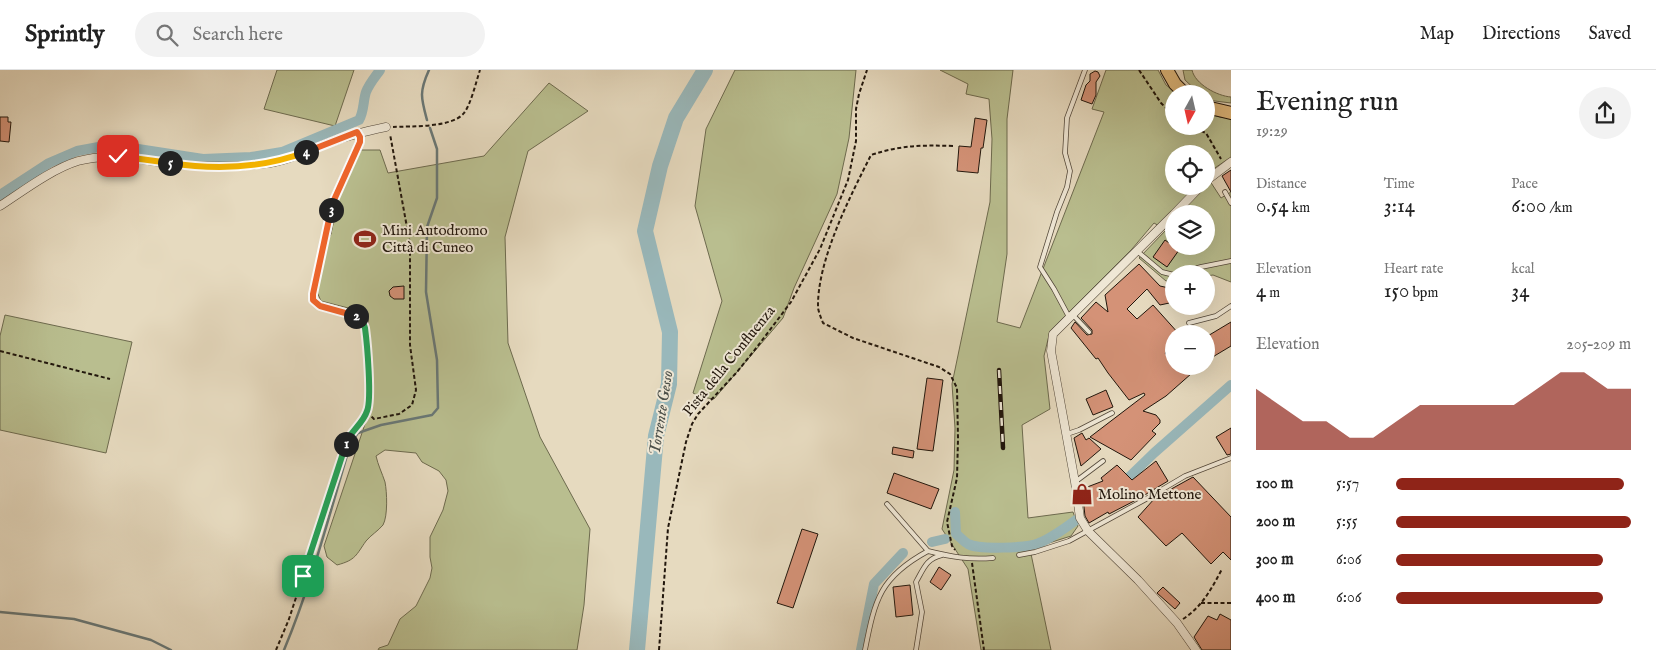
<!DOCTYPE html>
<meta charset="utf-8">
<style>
body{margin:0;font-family:"IM FELL English",serif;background:#f2f2f2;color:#222;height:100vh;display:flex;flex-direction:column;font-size:19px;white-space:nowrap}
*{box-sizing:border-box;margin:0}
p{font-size:16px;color:#767676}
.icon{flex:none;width:28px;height:28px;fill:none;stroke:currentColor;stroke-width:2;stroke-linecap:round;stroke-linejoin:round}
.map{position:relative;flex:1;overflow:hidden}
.drawer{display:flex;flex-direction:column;background:#fff;width:425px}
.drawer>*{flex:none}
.needle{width:32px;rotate:188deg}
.tools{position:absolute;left:1165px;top:15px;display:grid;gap:10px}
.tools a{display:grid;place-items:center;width:50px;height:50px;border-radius:50%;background:#fff;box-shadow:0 5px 20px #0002;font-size:25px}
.pin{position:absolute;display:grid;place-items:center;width:42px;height:42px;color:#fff;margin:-21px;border-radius:10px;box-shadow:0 2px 8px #0006}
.km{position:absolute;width:25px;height:25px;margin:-12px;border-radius:50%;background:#222;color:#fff;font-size:14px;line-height:25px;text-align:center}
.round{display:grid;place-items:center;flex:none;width:52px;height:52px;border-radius:26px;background:#f2f2f2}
.head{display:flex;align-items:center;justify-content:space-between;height:85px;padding:0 25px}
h1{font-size:28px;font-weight:600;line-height:38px}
.stats{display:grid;grid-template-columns:repeat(3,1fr);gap:8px;height:85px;padding:5px 25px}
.stats div{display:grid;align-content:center}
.stats b{font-size:21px;font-weight:600}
.stats small{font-size:14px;font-weight:400}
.stats p{font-size:14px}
.chart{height:140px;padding:10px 25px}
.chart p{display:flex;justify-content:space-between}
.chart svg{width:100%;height:90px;margin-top:5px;fill:#8f2418;opacity:.7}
ul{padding:0 25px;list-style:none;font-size:16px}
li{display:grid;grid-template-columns:80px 60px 1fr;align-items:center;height:38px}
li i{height:12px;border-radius:6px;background:#8f2418}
header{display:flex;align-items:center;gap:30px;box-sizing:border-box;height:70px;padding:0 25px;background:#fff;border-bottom:1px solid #e0e0e0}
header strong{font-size:24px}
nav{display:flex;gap:28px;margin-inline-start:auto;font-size:18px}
.search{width:350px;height:45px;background:#f2f2f2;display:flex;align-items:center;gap:12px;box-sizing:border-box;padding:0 18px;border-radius:28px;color:#767676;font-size:19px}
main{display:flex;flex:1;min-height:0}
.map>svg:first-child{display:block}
.green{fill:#b9be8f;stroke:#6d6a4e;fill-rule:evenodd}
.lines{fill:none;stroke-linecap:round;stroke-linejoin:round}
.stream{stroke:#697775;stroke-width:2.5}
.canal{stroke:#99b8bb;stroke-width:10}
.river{stroke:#99b8bb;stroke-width:16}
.building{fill:#d49277;stroke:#21160c}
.service-casing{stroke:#524739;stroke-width:5.5}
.minor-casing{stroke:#524739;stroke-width:9}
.primary-casing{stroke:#21160c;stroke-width:14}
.path{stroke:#21160c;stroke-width:2;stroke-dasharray:4 2.5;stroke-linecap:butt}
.service{stroke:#efe7d5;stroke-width:4}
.minor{stroke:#efe7d5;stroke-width:8}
.primary{stroke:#e3bd80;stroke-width:12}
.rail-casing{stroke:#21160c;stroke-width:4.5}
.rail{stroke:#efe7d5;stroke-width:2.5;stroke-dasharray:8;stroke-linecap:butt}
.split-1-casing{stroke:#fff;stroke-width:10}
.split-2-casing{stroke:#fff;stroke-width:10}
.split-3-casing{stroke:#fff;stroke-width:10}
.split-4-casing{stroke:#fff;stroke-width:10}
.split-5-casing{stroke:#fff;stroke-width:10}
.split-6-casing{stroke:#fff;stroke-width:10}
.split-1{stroke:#22a559;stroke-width:6}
.split-2{stroke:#22a559;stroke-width:6}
.split-3{stroke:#f0652b;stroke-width:6}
.split-4{stroke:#f0652b;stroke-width:6}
.split-5{stroke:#f5b400;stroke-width:6}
.split-6{stroke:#f5b400;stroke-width:6}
.labels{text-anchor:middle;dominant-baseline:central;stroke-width:4;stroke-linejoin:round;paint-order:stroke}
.poi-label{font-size:15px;fill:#21160c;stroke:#efe7d5;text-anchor:start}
.street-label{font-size:15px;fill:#21160c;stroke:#efe7d5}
.water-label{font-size:16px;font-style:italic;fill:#4b4f49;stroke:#efe7d5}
</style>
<header>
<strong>Sprintly</strong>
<div class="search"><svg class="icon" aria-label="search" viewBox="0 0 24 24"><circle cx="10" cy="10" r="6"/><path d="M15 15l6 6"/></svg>Search here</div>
<nav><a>Map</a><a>Directions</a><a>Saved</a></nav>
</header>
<main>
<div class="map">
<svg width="1231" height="580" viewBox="0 0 1231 580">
<rect width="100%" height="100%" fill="#e6dabf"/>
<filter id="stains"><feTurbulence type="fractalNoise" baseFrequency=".004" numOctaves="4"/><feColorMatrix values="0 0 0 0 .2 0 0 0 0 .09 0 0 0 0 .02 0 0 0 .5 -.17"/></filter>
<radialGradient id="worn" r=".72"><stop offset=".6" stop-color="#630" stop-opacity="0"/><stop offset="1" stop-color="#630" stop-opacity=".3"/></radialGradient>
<path class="green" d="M277 0H354L335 56 264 39Z
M735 0H856L849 68 837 124 794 218 783 248 714 329 701 327 693 323 722 231 695 136 706 59Z
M940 0H1013L1007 49V184L997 252 1020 258 1104 42 1092 39 1106 0H1158L1166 15 1178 24H1174V56H1206V43L1220 47 1231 48V87L1206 104V84H1174V116H1206V105L1221 128 1231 122V212L1213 205 1206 206V204H1174V210L1166 211 1139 188 1166 160 1154 153 1132 179 1050 261 1044 286 1050 339 1022 355 1028 448 1073 442 1078 456 1071 466 1030 479 1051 580H981L968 499 942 459 954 400 955 358 952 314 990 132 992 69 989 29 966 24 968 14ZM1174 144H1206V176H1174Z
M1183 0H1192C1195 14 1217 26 1231 27V33L1207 30 1206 24H1200L1185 10Z
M549 13 588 41 528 81 505 167 508 273 540 367 590 459 584 535 577 580H378L379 578 388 575 400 549 416 536 430 508 432 498 430 487V467L443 440 448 421 446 410 439 401 422 392 416 383 385 380 376 386C378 395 382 403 385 412 387 422 388 446 383 455 378 461 371 465 366 471 356 485 356 490 337 495L327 487 324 476 367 348 372 327 368 243 321 231 317 222 336 129 359 80H380L388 103 484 86Z
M5 245 132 272 106 383 0 360V266Z"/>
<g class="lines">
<path class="stream" d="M427 50C421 28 419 22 429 0
M0 542 74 549 151 570 171 580
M284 580C312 513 330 442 351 372L358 363 381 355 432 345 438 338 437 290 426 222 427 157 437 128V79L430 58"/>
<path class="canal" d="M0 125 49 93 77 81 104 76 138 79 203 89 251 87 282 82 359 50C364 42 363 31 366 22 369 14 375 7 380 0
M1121 415 1154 383 1231 315
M955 442 956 464C960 467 964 472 968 474 979 480 1027 478 1039 473 1052 468 1064 459 1076 450
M932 472 945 469
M861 580 874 514 903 483"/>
<path class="river" d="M637 580 656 366 669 314 670 262 645 161 660 96 676 48 705 0"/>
</g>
<path class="building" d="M1095 1 1098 2 1100 6 1096 12V25L1092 34 1081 30 1086 15 1090 11V4Z
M0 47H8V52H11L9 72 0 71Z
M975 48 987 50 983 78H981L978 103 957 101 959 76 971 77Z
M1231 100V122L1222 106Z
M1165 170 1179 180 1167 197 1153 187Z
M1139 194 1160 216 1169 218 1174 217V232L1160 235 1147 219 1127 239 1137 249 1153 235 1179 264H1174V275L1165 283 1174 294V296H1200L1166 326 1143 341 1156 345 1160 350V353L1152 361 1156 364 1131 390 1090 367 1145 325 1144 323 1129 330 1108 303 1098 288 1096 289 1071 258 1075 252 1087 265 1092 264V260L1081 248 1096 232 1108 242 1105 225Z
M404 216V229H394L390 226 389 221 393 217Z
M1231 252V276L1206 291V267Z
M927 308 943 310 933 381 917 379Z
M1106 320 1113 337 1093 345 1086 329Z
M1231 358V384L1227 385 1216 367Z
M1082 363 1086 370 1089 368 1101 379 1081 396 1074 368Z
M893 377 914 381 913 388 892 384Z
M1156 391 1168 411 1138 429 1109 444 1108 442 1089 453 1085 446 1082 419 1103 411 1101 408 1117 395 1132 410Z
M894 403 939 419 931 439 887 423Z
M1193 407 1231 447V490L1223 482 1211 494 1182 463 1166 476 1138 447 1155 428Z
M802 459 818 464 793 538 777 533Z
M939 497 951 505 941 520 930 512Z
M910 515 913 545 896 547 893 517Z
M1163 517 1180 533 1175 539 1157 523Z
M1220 544 1231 550V580H1202L1194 567 1208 546 1217 550Z"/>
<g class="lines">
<g class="service-casing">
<path id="service" d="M1225 122 1231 133
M1137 181 1162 202 1174 205
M1178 204 1201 197 1231 191
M1072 244 1089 262
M1069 247 1054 219 1040 197 1057 142 1067 117 1070 101 1065 83 1067 48 1085 0
M1189 253 1216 246 1231 236
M1067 364 1079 360 1112 343
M1075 412 1103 391
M887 434 928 481
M928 481C952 487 969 490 993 488
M1019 485 1035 482 1069 471 1146 429 1185 406 1231 388
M865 580C875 529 880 507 928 481
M916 580 922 542 916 512C924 498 926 489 942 485"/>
</g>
<g class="minor-casing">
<path id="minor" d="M1206 111 1231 92
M0 136C23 121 52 99 78 91 114 81 147 92 183 95 212 97 242 97 270 93 291 90 311 79 331 72 349 65 367 61 386 57
M1174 144 1053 264 1051 281 1075 412 1080 448 1088 461 1138 510 1177 553 1196 580
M1174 144 1201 116
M327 163 334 130 360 72V67L357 62"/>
</g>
<g class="primary-casing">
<path id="primary" d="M1167 0 1175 14 1185 24
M1206 37 1231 43"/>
</g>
<path class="path" d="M1139 0 1161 33 1174 46
M1189 56 1206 63 1221 89
M393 57C411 56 452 58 464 43 471 34 476 12 480 0
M953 76C923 75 901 75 871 85 850 127 817 190 818 238 819 243 821 248 823 253L853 268 939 297 950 304 957 318 958 369 957 408 947 452 952 476 955 480
M0 281 110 309
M367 342 374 349 399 344 412 335 416 320 410 275V174L390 64
M972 493 984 580
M1201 533H1231
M1183 549C1202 537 1212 518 1222 499
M276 580 289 549 348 368C354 359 364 351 367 340 371 329 367 256 361 249 349 238 316 245 312 225L325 171
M659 580 668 458 686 372 692 354 698 344 737 302 757 277 791 232 820 179 848 110 856 71V39L859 24 867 0"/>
<use href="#service" class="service"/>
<use href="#minor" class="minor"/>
<use href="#primary" class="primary"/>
<g class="rail-casing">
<path id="rail" d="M999 300 1003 378"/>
</g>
<use href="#rail" class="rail"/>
</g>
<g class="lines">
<g class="split-1-casing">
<path id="split-1" d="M303 506 346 374"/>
</g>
<g class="split-2-casing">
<path id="split-2" d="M346 374C350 361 363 354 367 341 372 329 367 273 365 258L363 252 356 246"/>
</g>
<g class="split-3-casing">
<path id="split-3" d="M331 140 313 224V230L320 236 356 246"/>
</g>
<g class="split-4-casing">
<path id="split-4" d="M306 82 357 62 360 67V72L334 130 331 140"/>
</g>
<g class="split-5-casing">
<path id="split-5" d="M170 93C215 100 263 98 306 82"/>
</g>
<g class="split-6-casing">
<path id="split-6" d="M118 86 170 93"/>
</g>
<use href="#split-1" class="split-1"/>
<use href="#split-2" class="split-2"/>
<use href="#split-3" class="split-3"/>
<use href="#split-4" class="split-4"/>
<use href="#split-5" class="split-5"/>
<use href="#split-6" class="split-6"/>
</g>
<defs>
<g id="stadium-bare" transform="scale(1.725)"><path d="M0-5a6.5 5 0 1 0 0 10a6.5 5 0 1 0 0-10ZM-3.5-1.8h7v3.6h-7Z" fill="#8f2418" stroke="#efe7d5" stroke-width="2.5" paint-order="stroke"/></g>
<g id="shop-bare" transform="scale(1.725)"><path d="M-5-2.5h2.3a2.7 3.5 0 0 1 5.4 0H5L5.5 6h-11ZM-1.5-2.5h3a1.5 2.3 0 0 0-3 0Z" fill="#8f2418" stroke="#efe7d5" stroke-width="2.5" paint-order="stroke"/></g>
</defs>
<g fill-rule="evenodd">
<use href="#stadium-bare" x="365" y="169"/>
<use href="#shop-bare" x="1082" y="424"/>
</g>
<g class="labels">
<g class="poi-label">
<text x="382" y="160">Mini Autodromo<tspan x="382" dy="17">Città di Cuneo</tspan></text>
<text x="1098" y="424">Molino Mettone</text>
</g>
<g class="street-label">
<text transform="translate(729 291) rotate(-51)">Pista della Confluenza</text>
</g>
<g class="water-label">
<text transform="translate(662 343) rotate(-81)">Torrente Gesso</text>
</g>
</g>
<rect width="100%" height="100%" filter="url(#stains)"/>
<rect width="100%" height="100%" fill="url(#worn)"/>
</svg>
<div class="tools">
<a><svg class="needle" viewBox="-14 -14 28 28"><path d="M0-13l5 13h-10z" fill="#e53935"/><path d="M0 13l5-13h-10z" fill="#767676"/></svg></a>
<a><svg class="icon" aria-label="locate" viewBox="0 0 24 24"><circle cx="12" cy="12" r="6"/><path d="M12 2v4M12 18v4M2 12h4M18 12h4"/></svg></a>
<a><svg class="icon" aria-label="layers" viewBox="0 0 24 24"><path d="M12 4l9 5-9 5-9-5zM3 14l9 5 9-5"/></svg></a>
<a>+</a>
<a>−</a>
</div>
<div class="pin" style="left:303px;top:506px;background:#1e9e55"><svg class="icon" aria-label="arrive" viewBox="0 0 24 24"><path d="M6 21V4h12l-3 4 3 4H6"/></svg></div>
<div class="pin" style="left:118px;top:86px;background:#d93025"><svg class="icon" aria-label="check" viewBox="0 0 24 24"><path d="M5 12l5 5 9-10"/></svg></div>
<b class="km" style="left:346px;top:374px">1</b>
<b class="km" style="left:356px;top:246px">2</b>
<b class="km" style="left:331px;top:140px">3</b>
<b class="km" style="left:306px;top:82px">4</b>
<b class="km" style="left:170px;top:93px">5</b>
</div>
<section class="drawer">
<div class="head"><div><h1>Evening run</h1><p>19:29</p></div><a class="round"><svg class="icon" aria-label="share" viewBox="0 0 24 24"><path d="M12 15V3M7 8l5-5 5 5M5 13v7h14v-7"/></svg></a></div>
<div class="stats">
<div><p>Distance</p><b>0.54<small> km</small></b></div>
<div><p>Time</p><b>3:14</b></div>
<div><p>Pace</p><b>6:00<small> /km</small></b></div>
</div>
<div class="stats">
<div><p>Elevation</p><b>4<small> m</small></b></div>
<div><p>Heart rate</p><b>150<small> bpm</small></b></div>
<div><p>kcal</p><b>34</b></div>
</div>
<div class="chart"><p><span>Elevation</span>205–209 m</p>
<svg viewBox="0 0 160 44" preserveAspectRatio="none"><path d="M0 44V14L10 22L20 30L30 30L40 38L50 38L60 30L70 22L80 22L90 22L100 22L110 22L120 14L130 6L140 6L150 14L160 14V44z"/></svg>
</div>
<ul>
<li><b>100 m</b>5:57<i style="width:97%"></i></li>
<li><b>200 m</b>5:55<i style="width:100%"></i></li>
<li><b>300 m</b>6:06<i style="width:88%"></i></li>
<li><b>400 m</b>6:06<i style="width:88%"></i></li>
</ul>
</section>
</main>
